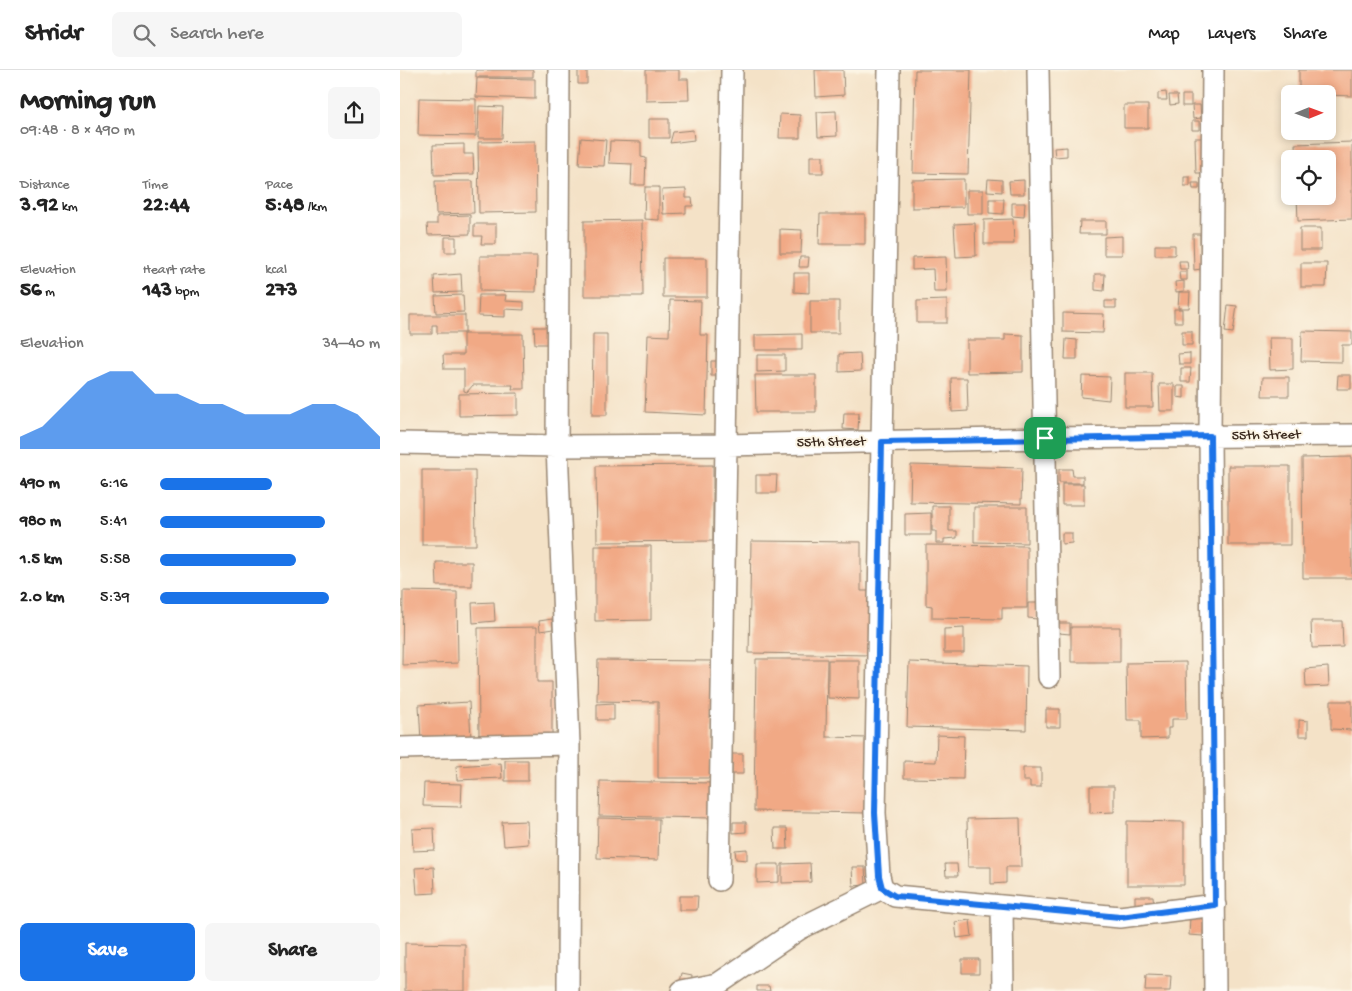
<!DOCTYPE html>
<meta charset="utf-8">
<style>
body{margin:0;font-family:"Gochi Hand",sans-serif;background:#f6f6f6;color:#222;height:100vh;display:flex;flex-direction:column;font-size:19px;white-space:nowrap}
*{box-sizing:border-box;margin:0}
p{font-size:16px;color:#767676}
.icon{flex:none;width:28px;height:28px;fill:none;stroke:currentColor;stroke-width:2;stroke-linecap:round;stroke-linejoin:round}
.map{position:relative;flex:1;overflow:hidden}
.drawer{display:flex;flex-direction:column;background:#fff;width:400px}
.drawer>*{flex:none}
.needle{width:32px;rotate:89deg}
.tools{position:absolute;left:881px;top:15px;display:grid;gap:10px}
.tools a{display:grid;place-items:center;width:55px;height:55px;border-radius:8px;background:#fff;box-shadow:0 2px 8px #0003;font-size:25px}
.pin{position:absolute;display:grid;place-items:center;width:42px;height:42px;color:#fff;margin:-21px;border-radius:10px;box-shadow:0 2px 8px #0006}
.round{display:grid;place-items:center;flex:none;width:52px;height:52px;border-radius:8px;background:#f6f6f6}
.summary{display:flex;align-items:center;justify-content:space-between;height:85px;padding:0 20px}
h1{font-size:28px;font-weight:700;line-height:38px}
.stats{display:grid;grid-template-columns:repeat(3,1fr);gap:8px;height:85px;padding:5px 20px}
.stats div{display:grid;align-content:center}
.stats b{font-size:21px;font-weight:700}
.stats small{font-size:14px;font-weight:400}
.stats p{font-size:14px}
.chart{height:140px;padding:10px 20px}
.chart p{display:flex;justify-content:space-between}
.chart svg{width:100%;height:90px;margin-top:5px;fill:#1a73e8;opacity:.7}
.primary-button{display:flex;gap:10px;margin-top:auto;padding:10px 20px}
.primary-button a{flex:1;height:58px;border-radius:8px;background:#1a73e8;color:#fff;font-size:20px;font-weight:700;line-height:58px;text-align:center}
.primary-button a+a{background:#f6f6f6;color:#222}
ul{padding:0 20px;list-style:none;font-size:16px}
li{display:grid;grid-template-columns:80px 60px 1fr;align-items:center;height:38px}
li i{height:12px;border-radius:6px;background:#1a73e8}
header{display:flex;align-items:center;gap:30px;box-sizing:border-box;height:70px;padding:0 25px;background:#fff;border-bottom:1px solid #e0e0e0}
header strong{font-size:24px}
nav{display:flex;gap:28px;margin-inline-start:auto;font-size:18px}
.search{width:350px;height:45px;background:#f6f6f6;display:flex;align-items:center;gap:12px;box-sizing:border-box;padding:0 18px;border-radius:8px;color:#767676;font-size:19px}
main{display:flex;flex:1;min-height:0}
.map>svg:first-child{display:block}
.building{fill:#f1a985}
.lines{fill:none;stroke-linecap:round;stroke-linejoin:round}
.minor-casing{stroke:#988672;stroke-width:24}
.minor{stroke:#fff;stroke-width:21}
.route-casing{stroke:#fff;stroke-width:10}
.route{stroke:#1a73e8;stroke-width:6}
.labels{text-anchor:middle;dominant-baseline:central;stroke-width:4;stroke-linejoin:round;paint-order:stroke}
.street-label{font-size:14px;fill:#3b2a1e;stroke:#fcf5e5}
</style>
<header>
<strong>Stridr</strong>
<div class="search"><svg class="icon" aria-label="search" viewBox="0 0 24 24"><circle cx="10" cy="10" r="6"/><path d="M15 15l6 6"/></svg>Search here</div>
<nav><a>Map</a><a>Layers</a><a>Share</a></nav>
</header>
<main>
<section class="drawer">
<div class="summary"><div><h1>Morning run</h1><p>09:48 · 8 × 490 m</p></div><a class="round"><svg class="icon" aria-label="share" viewBox="0 0 24 24"><path d="M12 15V3M7 8l5-5 5 5M5 13v7h14v-7"/></svg></a></div>
<div class="stats">
<div><p>Distance</p><b>3.92<small> km</small></b></div>
<div><p>Time</p><b>22:44</b></div>
<div><p>Pace</p><b>5:48<small> /km</small></b></div>
</div>
<div class="stats">
<div><p>Elevation</p><b>56<small> m</small></b></div>
<div><p>Heart rate</p><b>143<small> bpm</small></b></div>
<div><p>kcal</p><b>273</b></div>
</div>
<div class="chart"><p><span>Elevation</span>34–40 m</p>
<svg viewBox="0 0 160 44" preserveAspectRatio="none"><path d="M0 44V38L10 33L20 22L30 11L40 6L50 6L60 17L70 17L80 22L90 22L100 27L110 27L120 27L130 22L140 22L150 27L160 38V44z"/></svg>
</div>
<ul>
<li><b>490 m</b>6:16<i style="width:51%"></i></li>
<li><b>980 m</b>5:41<i style="width:75%"></i></li>
<li><b>1.5 km</b>5:58<i style="width:62%"></i></li>
<li><b>2.0 km</b>5:39<i style="width:77%"></i></li>
</ul>
<div class="primary-button"><a>Save</a><a>Share</a></div>
</section>
<div class="map">
<svg width="952" height="921" viewBox="0 0 952 921">
<rect width="100%" height="100%" fill="#fcf5e5"/>
<filter id="ink" filterUnits="userSpaceOnUse"><feTurbulence type="fractalNoise" baseFrequency=".02" numOctaves="2"/><feDisplacementMap in="SourceGraphic" scale="10" xChannelSelector="R" yChannelSelector="G"/><feConvolveMatrix kernelMatrix="1 2 1 2 8 2 1 2 1" color-interpolation-filters="sRGB"/></filter>
<filter id="wash" filterUnits="userSpaceOnUse"><feTurbulence type="fractalNoise" baseFrequency=".0096" numOctaves="4" result="noise"/><feDisplacementMap in="SourceGraphic" scale="20" xChannelSelector="R" yChannelSelector="G"/><feGaussianBlur stdDeviation="1.12" result="paint"/><feColorMatrix in="noise" values="0 0 0 0 0 0 0 0 0 0 0 0 0 0 0 0 0 1.4 0 .05"/><feComposite in="paint" operator="in"/></filter>
<g filter="url(#wash)">
<rect width="100%" height="100%" fill="#f4e2c7"/>
<g id="blocks">
<path class="building" d="M76 0H133V7H76Z
M178 0H187V14H178Z
M246 0H279V9H288L289 30 246 31Z
M415 0H443L444 25 416 27Z
M515 0H571L568 104 513 103Z
M899 0H952V26L899 24Z
M77 8 135 9V29L76 27Z
M766 22 767 30H758V23Z
M769 25H777L778 34 770 35Z
M782 25H791V36H782Z
M19 28 76 29V66L18 65Z
M724 35H748V58H724Z
M792 35H800L801 48 793 49Z
M79 36 103 37 102 68H78Z
M436 41 437 66 418 67 417 42Z
M380 44 400 45V68H379Z
M249 49H269V68H249Z
M792 51H799V60H792Z
M293 60 294 70 270 73 273 62Z
M181 68 206 70 204 96 179 95Z
M795 68H802L803 103H796Z
M135 71 136 142 79 143 78 72Z
M210 71 241 72V87L246 88 245 115H231L232 94 209 93Z
M952 72V149L898 151 897 126H928V89H896L895 74Z
M64 74V84H73L74 104 34 105 33 75Z
M667 77V86L655 87 654 78Z
M410 86H423V103H410Z
M784 107H790V116H784Z
M564 109V137L512 138V110Z
M588 109 602 110V122L587 121Z
M624 110V124H610L609 111Z
M35 111H73L74 143 36 144Z
M792 113H799V119H793Z
M245 117H259V150L244 149Z
M286 119V128H292L293 136H286V143L263 144 262 120Z
M567 120H583V144H567Z
M589 129H604L603 144 589 143Z
M612 133H625L624 147 612 146Z
M420 144H465V174H419Z
M70 145V164L28 165 27 154H37V146Z
M613 149 614 174H584V150Z
M242 150 243 226H184V151Z
M680 151H706V164H679Z
M575 153 576 186 556 187 554 154Z
M74 154H96V174H81L82 166H74Z
M900 158H921V180H900Z
M380 159 402 160 401 183H380Z
M793 164H800L801 199 794 200Z
M722 166V185H704V167Z
M45 167H56V182H45Z
M755 175H775V185H755Z
M80 186H137L136 222 80 221Z
M400 187H409L408 197H399Z
M546 187 547 222H534L533 199 512 200V188Z
M263 188H307V227H263Z
M779 191H787L788 199H780Z
M901 193H927L926 217H901Z
M779 202H787V210H780Z
M394 203H409V223L394 222Z
M61 204 62 222 35 223 34 206Z
M695 204H705L704 221 695 220Z
M784 211V221L776 222 775 212Z
M779 222H790L789 238H778Z
M63 225 64 242 36 243 35 226Z
M79 225H106L105 231 124 232V240L105 239V247L78 246Z
M270 230 301 231 300 265H308L306 345 245 342 248 265 269 266Z
M547 230V253H517V231Z
M410 231H439V263H410Z
M705 231H716V238H705Z
M828 235 837 236 833 263 825 262Z
M774 239H782V252H774Z
M663 243 704 244 703 263 663 262Z
M10 245H65V263H37V255H32V264H10Z
M134 257H151V274H135Z
M782 261H792V275H782Z
M902 261 952 262V275H942V292L901 291Z
M63 264H123L124 319H112L113 315H73L67 322 64 321V299H44L43 285H63Z
M193 264H207V345H192Z
M402 264V280H355V265Z
M605 264 623 265V302L567 303V270H605Z
M869 268H893V299L870 300Z
M666 269 677 270V289H665Z
M460 283 461 301 439 302V284Z
M790 283V294H779L778 284Z
M357 285H385V301L357 302Z
M311 291H323V306H311Z
M781 298H791L790 312H781Z
M725 303H752L753 337H725Z
M355 305H416V342H356Z
M938 305H951V319H937Z
M682 306 710 307 709 330 681 327Z
M863 307H889V326H862Z
M551 308H567L568 341 552 342Z
M759 314H774V341H760Z
M777 316H784V328L777 327Z
M118 323V345L59 346V324Z
M444 343H459L458 360 443 359Z
M952 387V508H903L902 388Z
M313 395V471L197 472 196 396Z
M511 395 622 398 621 434 510 432Z
M828 396H890V475H828Z
M659 399H672L673 406H683V413H659Z
M22 400H75L76 475H22Z
M356 405H377L376 423H356Z
M662 414H684V435H662Z
M532 436H549V461H557V468L544 469V473H536V461H532Z
M574 437H627V473L574 472Z
M531 443V465H505V444Z
M662 463H672V473L662 474Z
M351 471 461 472V521H470V585L349 583Z
M526 475 627 476V538H602V549L532 548V536L526 535Z
M195 476H251V550L195 551Z
M36 492H72V516H37Z
M3 521 57 522 58 593 2 595Z
M94 532 95 551 73 553 72 533Z
M628 533H637V549L628 548Z
M152 549 153 559 140 561 139 551Z
M911 551H942L943 577 912 578Z
M659 553H670V564L659 563Z
M137 557V612H152V668H79L78 558Z
M671 557H720V592H671Z
M564 558V583H544V559Z
M356 589H427L426 667 469 668 468 743 354 741Z
M198 590 313 591 312 708H258V632L197 631Z
M428 590H459V629L428 628Z
M509 592 627 596 626 660 507 657Z
M786 592 787 649H772V658H768V668L741 669V650H727L726 593Z
M928 597 929 616 906 617 905 599Z
M931 631H952V660L931 659Z
M69 632 71 669 21 671 19 635Z
M214 633V650H197V634Z
M646 639H660V657H646Z
M899 650 908 651V666H899Z
M537 665 564 666 563 709 504 708V691L536 692Z
M332 684H343V704H332Z
M105 690H128V711H105Z
M101 693 102 708 57 710 56 696Z
M623 698H641V717H630V711H623Z
M200 711 314 713V748L199 746Z
M24 713 62 714 61 737 23 736Z
M690 716H714V742L690 743Z
M198 748 259 749 258 790 197 788Z
M620 748 621 797H606V813L591 814V797H568L567 749Z
M127 751 128 774 104 776 102 752Z
M727 751 784 752V815H727Z
M333 752H346V762L333 763Z
M34 758 35 780 13 781 12 759Z
M374 758H387L388 779H375Z
M347 779V790L336 789 335 780Z
M410 793 411 812 382 813V794Z
M357 794H379V812L357 813Z
M545 794H557L558 806H546Z
M34 797 35 823 17 824 15 798Z
M452 797H465L466 815 453 816Z
M279 826H298L297 840H279Z
M735 826H753L754 838 735 839Z
M790 848 804 849 803 866 789 865Z
M570 850 572 866 557 868 555 852Z
M5 873 65 874V921H5Z
M562 889H579V903H562Z
M282 903 292 905 291 914 280 912Z
M746 905 771 906 770 921H745Z
M357 916H369L370 921H357Z"/>
</g>
</g>
<g filter="url(#ink)">
<use href="#blocks" fill-opacity="0" stroke="#988672" stroke-width="1"/>
<g class="lines">
<g class="minor-casing">
<path id="minor" d="M159 0 157 376 169 674 168 921
M489 0 475 743 479 806 482 818 495 826 720 847 815 835
M638 0 649 607
M813 0 810 366 815 921
M0 373 157 376 327 375 645 368 952 365
M0 678 169 674
M319 810 332 0
M602 836 603 921
M282 921 318 914 399 859 482 818"/>
</g>
<use href="#minor" class="minor"/>
</g>
</g>
<g class="lines" filter="url(#ink)">
<g class="route-casing">
<path id="route" d="M810 366 815 835 720 847 495 826 482 818 479 806 475 743 482 372Z"/>
</g>
<use href="#route" class="route"/>
</g>
<g class="labels">
<g class="street-label">
<text transform="translate(866 366) rotate(-1)">55th Street</text>
<text transform="translate(431 373) rotate(-1)">55th Street</text>
</g>
</g>
</svg>
<div class="tools">
<a><svg class="needle" viewBox="-14 -14 28 28"><path d="M0-13l5 13h-10z" fill="#e53935"/><path d="M0 13l5-13h-10z" fill="#767676"/></svg></a>
<a><svg class="icon" aria-label="locate" viewBox="0 0 24 24"><circle cx="12" cy="12" r="6"/><path d="M12 2v4M12 18v4M2 12h4M18 12h4"/></svg></a>
</div>
<div class="pin" style="left:645px;top:368px;background:#1e9e55"><svg class="icon" aria-label="arrive" viewBox="0 0 24 24"><path d="M6 21V4h12l-3 4 3 4H6"/></svg></div>
</div>
</main>
